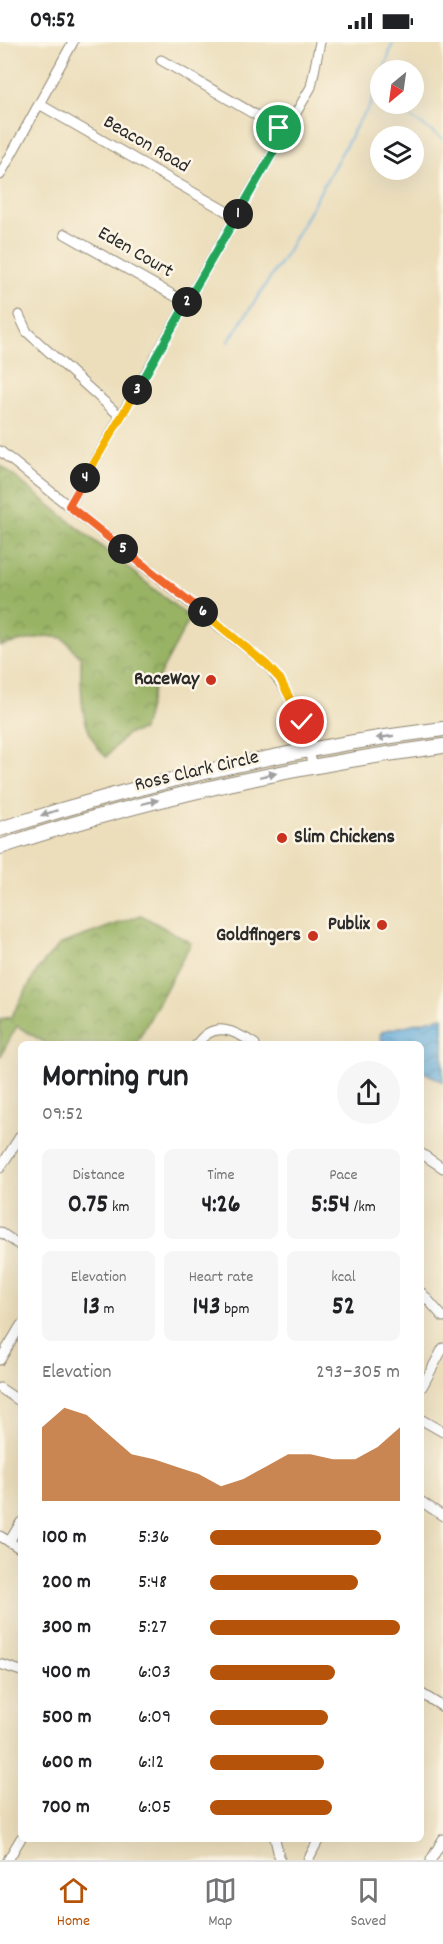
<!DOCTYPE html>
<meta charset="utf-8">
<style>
body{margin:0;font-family:Dekko,sans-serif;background:#f6f6f6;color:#202124;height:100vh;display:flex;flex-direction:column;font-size:22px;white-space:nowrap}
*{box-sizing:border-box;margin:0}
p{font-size:20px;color:#757577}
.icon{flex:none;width:33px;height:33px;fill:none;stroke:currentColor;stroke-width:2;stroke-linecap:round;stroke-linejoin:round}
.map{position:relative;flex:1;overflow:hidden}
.drawer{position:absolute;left:18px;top:999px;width:406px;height:801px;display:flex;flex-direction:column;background:#fff;border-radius:9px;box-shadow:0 6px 24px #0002}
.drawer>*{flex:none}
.needle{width:39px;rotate:209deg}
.buttons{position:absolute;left:370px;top:18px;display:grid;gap:12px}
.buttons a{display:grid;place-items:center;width:54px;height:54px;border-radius:50%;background:#fff;box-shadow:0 6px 24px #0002;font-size:30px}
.pin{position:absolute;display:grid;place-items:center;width:51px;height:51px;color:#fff;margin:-26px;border:3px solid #fff;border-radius:50%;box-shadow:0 2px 6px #0007}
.km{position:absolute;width:30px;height:30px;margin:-15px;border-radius:50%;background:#222;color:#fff;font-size:16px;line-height:30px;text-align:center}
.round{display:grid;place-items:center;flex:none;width:63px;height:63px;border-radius:32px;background:#f6f6f6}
.summary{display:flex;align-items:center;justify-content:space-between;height:102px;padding:0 24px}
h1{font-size:33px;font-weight:700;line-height:45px}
.metrics{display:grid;grid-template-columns:repeat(3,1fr);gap:9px;height:102px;padding:6px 24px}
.metrics div{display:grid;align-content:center;border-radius:9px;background:#f6f6f6;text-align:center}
.metrics b{font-size:26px;font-weight:700}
.metrics small{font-size:16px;font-weight:400}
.metrics p{font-size:16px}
.chart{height:168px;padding:12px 24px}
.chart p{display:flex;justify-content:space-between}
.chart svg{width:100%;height:108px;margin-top:6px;fill:#b45309;opacity:.7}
ul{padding:0 24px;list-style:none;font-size:20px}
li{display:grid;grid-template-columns:96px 72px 1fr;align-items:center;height:45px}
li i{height:15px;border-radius:8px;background:#b45309}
.status{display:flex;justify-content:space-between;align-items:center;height:42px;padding:0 30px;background:#fff;direction:ltr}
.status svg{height:16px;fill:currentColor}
.tabs{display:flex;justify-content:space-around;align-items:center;height:84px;border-top:2px solid #e0e0e0;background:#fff;font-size:16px;color:#757577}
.tabs a{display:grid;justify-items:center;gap:3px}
.tabs .current{color:#b45309}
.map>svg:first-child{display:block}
.forest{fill:url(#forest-crowns);stroke:#626f48;stroke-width:1.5}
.water{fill:url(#water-waves);stroke:#4a6e85;stroke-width:1.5}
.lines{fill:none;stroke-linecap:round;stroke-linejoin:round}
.stream{stroke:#68b0df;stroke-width:2}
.minor-casing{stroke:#8c8473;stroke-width:11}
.highway-casing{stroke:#8c8473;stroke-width:16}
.minor{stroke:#fff;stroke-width:9}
.highway{stroke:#fff;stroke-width:14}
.oneway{fill:#a0a0a0}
.split-1-casing{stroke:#fff;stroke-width:12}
.split-2-casing{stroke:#fff;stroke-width:12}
.split-3-casing{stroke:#fff;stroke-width:12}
.split-4-casing{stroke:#fff;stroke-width:12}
.split-5-casing{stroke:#fff;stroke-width:12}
.split-6-casing{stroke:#fff;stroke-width:12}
.split-7-casing{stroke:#fff;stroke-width:12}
.split-8-casing{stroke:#fff;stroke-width:12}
.split-1{stroke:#22a559;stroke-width:8}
.split-2{stroke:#22a559;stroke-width:8}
.split-3{stroke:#22a559;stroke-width:8}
.split-4{stroke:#f5b400;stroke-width:8}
.split-5{stroke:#f0652b;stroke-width:8}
.split-6{stroke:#f0652b;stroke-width:8}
.split-7{stroke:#f5b400;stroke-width:8}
.split-8{stroke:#f5b400;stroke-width:8}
.poi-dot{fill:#c8321e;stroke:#fcf5e5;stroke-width:2}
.labels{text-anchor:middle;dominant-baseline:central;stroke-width:5;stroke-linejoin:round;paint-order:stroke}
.street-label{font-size:20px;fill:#2b2b2b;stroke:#fcf5e5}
.poi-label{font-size:20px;font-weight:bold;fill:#2b2b2b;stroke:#fcf5e5;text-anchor:end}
</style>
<div class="status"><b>09:52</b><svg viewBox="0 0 49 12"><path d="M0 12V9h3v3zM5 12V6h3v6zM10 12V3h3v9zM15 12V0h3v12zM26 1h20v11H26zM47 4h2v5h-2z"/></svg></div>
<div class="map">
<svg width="443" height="1818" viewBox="0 0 443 1818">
<defs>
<pattern id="forest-crowns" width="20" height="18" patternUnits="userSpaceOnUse" patternTransform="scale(1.5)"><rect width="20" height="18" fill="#99b365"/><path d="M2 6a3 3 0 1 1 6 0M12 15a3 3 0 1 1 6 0" fill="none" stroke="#7d9253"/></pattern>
<pattern id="water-waves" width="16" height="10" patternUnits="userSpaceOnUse" patternTransform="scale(1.5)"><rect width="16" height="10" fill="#68b0df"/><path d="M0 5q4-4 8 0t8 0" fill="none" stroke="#568fb5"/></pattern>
</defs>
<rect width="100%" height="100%" fill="#fcf5e5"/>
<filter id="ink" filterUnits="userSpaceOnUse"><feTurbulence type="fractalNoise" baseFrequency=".0167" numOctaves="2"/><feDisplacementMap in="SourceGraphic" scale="12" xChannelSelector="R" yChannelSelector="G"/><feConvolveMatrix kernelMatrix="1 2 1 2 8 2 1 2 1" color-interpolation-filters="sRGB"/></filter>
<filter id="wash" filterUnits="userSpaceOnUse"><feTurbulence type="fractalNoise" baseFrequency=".008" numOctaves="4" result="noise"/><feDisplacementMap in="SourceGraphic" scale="24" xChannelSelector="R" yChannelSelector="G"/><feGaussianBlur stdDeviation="1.35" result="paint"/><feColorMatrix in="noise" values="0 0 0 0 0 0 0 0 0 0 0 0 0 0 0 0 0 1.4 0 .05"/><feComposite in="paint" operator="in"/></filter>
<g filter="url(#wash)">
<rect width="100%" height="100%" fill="#ecdebb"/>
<path class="forest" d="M0 423 190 576 154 644 143 688 127 692 106 715C79 688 81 652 81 616L63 596 46 594 0 604Z
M141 873 191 901 136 1002H47L17 984 0 1015V977L11 975 38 927 59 903Z"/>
<path class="water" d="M443 975V1040L422 1029V1002H383L380 993 383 989Z"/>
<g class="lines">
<path class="stream" d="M384 28 393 0
M391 62 443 97
M228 300 286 212 359 79 369 66 381 38"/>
</g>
</g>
<g filter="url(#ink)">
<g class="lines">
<g class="minor-casing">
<path id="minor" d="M161 18 285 90
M39 62 236 175
M0 133 73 0
M65 192 187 261
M19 273 27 290 121 375
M0 409 266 622C291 651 308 685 312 724
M69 464 311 45 320 0
M197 1002C214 978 235 989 255 1002
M422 1112 443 1126
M0 1126 21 1093
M0 1190 21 1204
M422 1251 443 1275
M0 1318 21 1283
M422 1345 443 1306
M0 1346 21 1360
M422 1378 443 1390
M422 1460 443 1474
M0 1494 21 1507
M9 1500 21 1480
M0 1622 21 1629
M422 1652 443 1665
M275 1797 280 1818
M8 1818 21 1796
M308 1818 319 1797
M431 1818 443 1797"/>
</g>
<g class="highway-casing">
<path id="highway" d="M0 787C145 740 292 706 443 687
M0 805C144 757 293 724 443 704"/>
</g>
<use href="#minor" class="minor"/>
<use href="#highway" class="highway"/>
</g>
<defs><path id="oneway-solid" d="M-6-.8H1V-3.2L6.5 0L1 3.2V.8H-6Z" transform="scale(1.5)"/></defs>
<g class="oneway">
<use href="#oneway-solid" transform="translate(385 695) rotate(172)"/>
<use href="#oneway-solid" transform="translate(268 733) rotate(-12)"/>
<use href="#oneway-solid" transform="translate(150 760) rotate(-14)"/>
<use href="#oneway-solid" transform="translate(49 771) rotate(162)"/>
</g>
</g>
<g class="lines" filter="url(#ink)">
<g class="split-1-casing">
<path id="split-1" d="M238 172 285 90 279 86"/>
</g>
<g class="split-2-casing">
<path id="split-2" d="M187 260 238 172"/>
</g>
<g class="split-3-casing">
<path id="split-3" d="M137 348 187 260"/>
</g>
<g class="split-4-casing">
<path id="split-4" d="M85 436 137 348"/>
</g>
<g class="split-5-casing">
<path id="split-5" d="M85 436 69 464 123 507"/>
</g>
<g class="split-6-casing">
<path id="split-6" d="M123 507 203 570"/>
</g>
<g class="split-7-casing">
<path id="split-7" d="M203 570 266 622 280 637"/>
</g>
<g class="split-8-casing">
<path id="split-8" d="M280 637 302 680"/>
</g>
<use href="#split-1" class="split-1"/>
<use href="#split-2" class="split-2"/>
<use href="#split-3" class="split-3"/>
<use href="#split-4" class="split-4"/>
<use href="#split-5" class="split-5"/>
<use href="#split-6" class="split-6"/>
<use href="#split-7" class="split-7"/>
<use href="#split-8" class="split-8"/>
</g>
<g class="poi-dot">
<circle cx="211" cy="638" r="6"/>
<circle cx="282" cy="796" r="6"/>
<circle cx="382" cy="883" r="6"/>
<circle cx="313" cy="894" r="6"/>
</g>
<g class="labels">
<g class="street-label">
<text transform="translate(146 103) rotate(30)">Beacon Road</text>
<text transform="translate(135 211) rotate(30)">Eden Court</text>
<text transform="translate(197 730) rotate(-13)">Ross Clark Circle</text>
</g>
<g class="poi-label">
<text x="199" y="638">RaceWay</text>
<text x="294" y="796" text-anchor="start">Slim Chickens</text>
<text x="370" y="883">Publix</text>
<text x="301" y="894">Goldfingers</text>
</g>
</g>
</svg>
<div class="buttons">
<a><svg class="needle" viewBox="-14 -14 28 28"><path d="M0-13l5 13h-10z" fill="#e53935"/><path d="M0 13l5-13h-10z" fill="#757577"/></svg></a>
<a><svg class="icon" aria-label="layers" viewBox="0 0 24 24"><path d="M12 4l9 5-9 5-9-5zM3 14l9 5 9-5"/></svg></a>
</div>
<div class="pin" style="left:279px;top:86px;background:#1e9e55"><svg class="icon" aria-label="arrive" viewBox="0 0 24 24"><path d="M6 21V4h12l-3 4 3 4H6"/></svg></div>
<div class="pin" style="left:302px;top:680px;background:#d93025"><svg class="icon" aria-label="check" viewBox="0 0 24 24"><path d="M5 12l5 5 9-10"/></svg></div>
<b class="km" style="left:238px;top:172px">1</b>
<b class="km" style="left:187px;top:260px">2</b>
<b class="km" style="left:137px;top:348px">3</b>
<b class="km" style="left:85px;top:436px">4</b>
<b class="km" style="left:123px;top:507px">5</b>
<b class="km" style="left:203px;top:570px">6</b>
<section class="drawer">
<div class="summary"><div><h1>Morning run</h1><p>09:52</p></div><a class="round"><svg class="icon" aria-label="share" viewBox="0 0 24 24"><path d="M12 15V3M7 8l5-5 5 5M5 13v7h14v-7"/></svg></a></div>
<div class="metrics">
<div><p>Distance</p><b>0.75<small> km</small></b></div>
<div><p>Time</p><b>4:26</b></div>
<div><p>Pace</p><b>5:54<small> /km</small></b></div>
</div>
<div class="metrics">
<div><p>Elevation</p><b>13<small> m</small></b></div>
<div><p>Heart rate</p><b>143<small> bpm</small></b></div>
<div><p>kcal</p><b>52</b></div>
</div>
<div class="chart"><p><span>Elevation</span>293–305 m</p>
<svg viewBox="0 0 160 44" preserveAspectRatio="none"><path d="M0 44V14L10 6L20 9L30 17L40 25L50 27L60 30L70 33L80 38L90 35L100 30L110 25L120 25L130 27L140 27L150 22L160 14V44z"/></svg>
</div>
<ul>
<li><b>100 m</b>5:36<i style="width:90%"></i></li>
<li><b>200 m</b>5:48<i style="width:78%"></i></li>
<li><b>300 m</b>5:27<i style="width:100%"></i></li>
<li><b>400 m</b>6:03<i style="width:66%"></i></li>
<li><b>500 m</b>6:09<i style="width:62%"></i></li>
<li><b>600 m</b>6:12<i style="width:60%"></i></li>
<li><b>700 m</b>6:05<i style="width:64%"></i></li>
</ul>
</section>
</div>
<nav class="tabs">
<a class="current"><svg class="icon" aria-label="home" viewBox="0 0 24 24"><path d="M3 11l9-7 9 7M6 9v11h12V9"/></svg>Home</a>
<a><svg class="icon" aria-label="map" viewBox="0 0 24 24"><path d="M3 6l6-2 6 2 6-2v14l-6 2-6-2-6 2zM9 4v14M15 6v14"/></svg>Map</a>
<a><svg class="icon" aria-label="saved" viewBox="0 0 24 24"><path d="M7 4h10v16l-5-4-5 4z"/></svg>Saved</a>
</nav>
